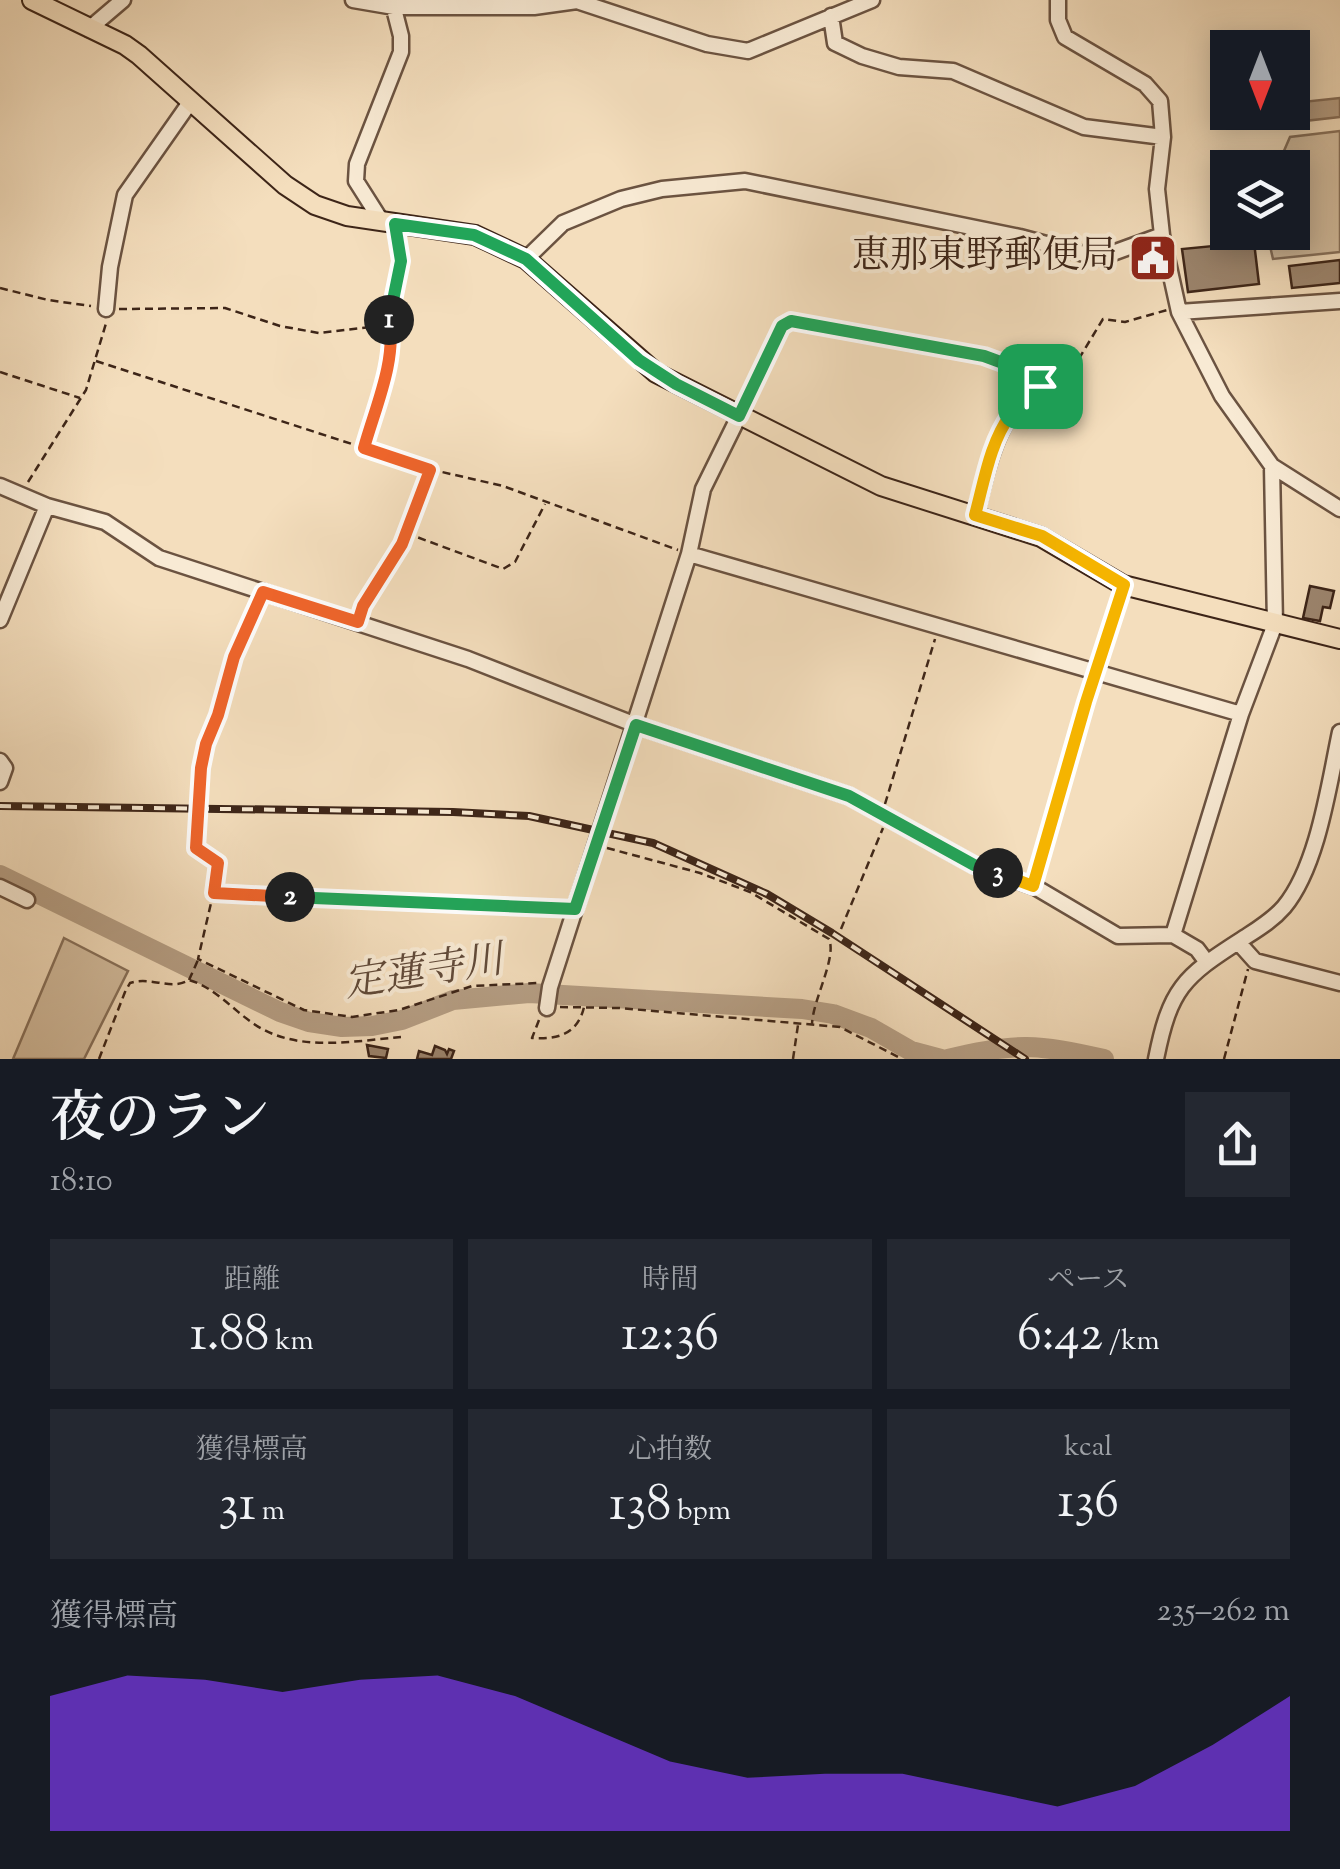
<!DOCTYPE html>
<html lang="ja">
<meta charset="utf-8">
<style>
body{margin:0;font-family:"Sorts Mill Goudy","Noto Serif JP",serif;background:#242831;color:#f1f3f6;height:100vh;display:flex;flex-direction:column;font-size:38px;white-space:nowrap}
*{box-sizing:border-box;margin:0}
p{font-size:32px;color:#9ea1a6}
.icon{flex:none;width:55px;height:55px;fill:none;stroke:currentColor;stroke-width:2;stroke-linecap:round;stroke-linejoin:round}
.map{position:relative;height:1059px;overflow:hidden}
.drawer{display:flex;flex-direction:column;background:#171b24;flex:1}
.drawer>*{flex:none}
.needle{width:65px;rotate:180deg}
.tools{position:absolute;left:1210px;top:30px;display:grid;gap:20px}
.tools a{display:grid;place-items:center;width:100px;height:100px;border-radius:0px;background:#171b24;box-shadow:0 5px 25px #0003;font-size:50px}
.pin{position:absolute;display:grid;place-items:center;width:85px;height:85px;color:#fff;margin:-42px;border-radius:20px;box-shadow:0 5px 15px #0006}
.km{position:absolute;width:50px;height:50px;margin:-25px;border-radius:50%;background:#222;color:#fff;font-size:28px;line-height:50px;text-align:center}
.round{display:grid;place-items:center;flex:none;width:105px;height:105px;border-radius:0px;background:#242831}
.overview{display:flex;align-items:center;justify-content:space-between;height:170px;padding:0 50px}
h1{font-size:55px;font-weight:600;line-height:75px}
.stats{display:grid;grid-template-columns:repeat(3,1fr);gap:15px;height:170px;padding:10px 50px}
.stats div{display:grid;align-content:center;border-radius:0px;background:#242831;text-align:center}
.stats b{font-size:50px;font-weight:600}
.stats small{font-size:28px;font-weight:400}
.stats p{font-size:28px}
.chart{height:280px;padding:20px 50px}
.chart p{display:flex;justify-content:space-between}
.chart svg{width:100%;height:180px;margin-top:10px;fill:#7c3aed;opacity:.7}
.map>svg:first-child{display:block}
.green{fill:#d5bfa1;stroke:#89725c;stroke-width:2.5}
.water{fill:#b69f85;stroke:#866e59;stroke-width:2.5}
.lines{fill:none;stroke-linecap:round;stroke-linejoin:round}
.river{stroke:#b69f85;stroke-width:20}
.building{fill:#9c856e;stroke:#3d2518;stroke-width:2.5}
.minor-casing{stroke:#6b5341;stroke-width:19}
.major-casing{stroke:#3d2518;stroke-width:22}
.path{stroke:#3d2518;stroke-width:2.5;stroke-dasharray:8 5;stroke-linecap:butt}
.minor{stroke:#f8ead4;stroke-width:14}
.major{stroke:#f4debd;stroke-width:18}
.rail-casing{stroke:#3d2518;stroke-width:8}
.rail{stroke:#f8ead4;stroke-width:4;stroke-dasharray:11;stroke-linecap:butt}
.split-1-casing{stroke:#fff;stroke-width:20}
.split-2-casing{stroke:#fff;stroke-width:20}
.split-3-casing{stroke:#fff;stroke-width:20}
.split-4-casing{stroke:#fff;stroke-width:20}
.split-1{stroke:#22a559;stroke-width:12}
.split-2{stroke:#f0652b;stroke-width:12}
.split-3{stroke:#22a559;stroke-width:12}
.split-4{stroke:#f5b400;stroke-width:12}
.labels{text-anchor:middle;dominant-baseline:central;stroke-width:8;stroke-linejoin:round;paint-order:stroke}
.poi-label{font-size:38px;fill:#3d2518;stroke:#f8ead4;text-anchor:end}
.water-label{font-size:40px;font-style:italic;fill:#614a39;stroke:#f8ead4}
</style>
<div class="map">
<svg width="1340" height="1059" viewBox="0 0 1340 1059">
<rect width="100%" height="100%" fill="#f4debd"/>
<filter id="stains"><feTurbulence type="fractalNoise" baseFrequency=".002" numOctaves="4"/><feColorMatrix values="0 0 0 0 .2 0 0 0 0 .09 0 0 0 0 .02 0 0 0 .5 -.17"/></filter>
<radialGradient id="worn" r=".72"><stop offset=".6" stop-color="#630" stop-opacity="0"/><stop offset="1" stop-color="#630" stop-opacity=".3"/></radialGradient>
<path class="green" d="M1340 131V252L1273 259 1267 233 1292 232V168L1277 167 1290 137Z
M64 938 128 971 84 1059H13Z"/>
<path class="water" d="M1340 98V117L1304 121 1302 102Z"/>
<g class="lines">
<path class="river" d="M0 875 280 1012 309 1022 342 1027 372 1026 402 1020 453 1000 529 993 802 1009 833 1014 871 1028 911 1051 941 1059
M948 1059C1015 1042 1038 1044 1104 1059"/>
</g>
<path class="building" d="M1254 242 1259 284 1188 292 1182 249Z
M1340 260V283L1292 288 1289 266Z
M1310 586 1334 591 1330 608 1323 607 1320 621 1303 618Z
M367 1045 388 1049 386 1058 369 1056Z
M435 1046 445 1050 447 1054 449 1049 454 1051 451 1059H417L419 1051 432 1055Z"/>
<g class="lines">
<g class="minor-casing">
<path id="minor" d="M353 0 394 7H534L577 1 707 44 748 51 872 0
M1058 0V20L1065 37 1145 84 1160 101 1163 137 1157 189 1162 235 1179 312 1222 396 1272 466 1340 509
M831 16 835 43 862 56 899 67 953 71 1084 127 1163 137
M89 29 123 0
M382 222 356 181 357 164 401 52V36L392 1
M526 259 563 223 621 199 662 189 745 181 1020 237 1099 258 1162 235
M106 309 110 267 125 195 191 101
M1179 312 1340 301
M0 486 47 506 105 522 159 558 468 659 636 725 849 796 974 865 1035 887 1118 936 1173 935 1197 949 1206 961
M975 515C984 482 991 443 1011 414 1019 402 1033 398 1040 386
M689 554 1241 714
M0 620 47 506
M0 761 5 768 0 782
M0 887 27 900
M1173 935 1241 714 1275 624 1272 466
M1238 942 1255 961 1340 983
M547 1008 550 987 689 554 703 489 739 416
M1156 1059C1170 989 1183 977 1241 940 1256 930 1272 921 1284 907 1318 866 1329 784 1340 732"/>
</g>
<g class="major-casing">
<path id="major" d="M32 0 125 45 139 55 285 185 315 205 347 216 475 235 526 259 656 373 881 486 1041 537 1123 585 1340 639"/>
</g>
<path class="path" d="M0 288 48 300 91 306
M119 309 225 308 280 326 319 333 388 325 401 261 397 238
M96 361 429 469 503 486 678 550
M0 372 80 398
M1052 386 1069 375 1103 319 1125 322 1167 310
M746 400 782 327 791 321 985 356 1003 363 1031 380
M364 447C372 421 401 346 389 325
M28 482 86 390 107 320
M406 533 503 569 515 562 545 504
M258 602 234 657 218 715 206 744 201 768 196 848 218 863V873L198 959 304 1010 352 1017 399 1010 472 986 538 983
M361 611 402 544 429 470
M1099 659 1118 600
M885 804 935 639
M607 848 700 873 750 892 829 939C837 958 813 999 812 1024
M1037 875 1091 686
M217 893 564 909
M841 929 883 828
M189 980 198 960
M560 1007 619 1008 840 1027 902 1059
M539 1020 532 1038C557 1040 578 1034 584 1007
M99 1059 125 992 130 983C151 976 171 991 189 980 214 987 232 1009 254 1024 297 1053 353 1041 401 1037
M793 1059 798 1025
M1224 1059 1248 969"/>
<use href="#minor" class="minor"/>
<use href="#major" class="major"/>
<g class="rail-casing">
<path id="rail" d="M0 806 453 812 529 816 653 843 767 894 832 933 1025 1059"/>
</g>
<use href="#rail" class="rail"/>
</g>
<g class="lines">
<g class="split-1-casing">
<path id="split-1" d="M389 320 401 261 395 224 474 235 526 259 639 360 676 384 739 416 782 326 791 321 984 356 1003 363 1040 386"/>
</g>
<g class="split-2-casing">
<path id="split-2" d="M290 897 214 893 218 863 196 848 201 768 206 744 218 715 234 657 263 592 358 622 363 606 402 544 430 470 364 448C375 408 397 360 389 320"/>
</g>
<g class="split-3-casing">
<path id="split-3" d="M290 897 575 909 636 725 849 796 974 865 998 873"/>
</g>
<g class="split-4-casing">
<path id="split-4" d="M998 873 1033 886 1086 702 1124 585 1042 536 975 515C984 482 990 442 1011 414 1019 403 1033 398 1040 386"/>
</g>
<use href="#split-1" class="split-1"/>
<use href="#split-2" class="split-2"/>
<use href="#split-3" class="split-3"/>
<use href="#split-4" class="split-4"/>
</g>
<defs>
<g id="civic-square" transform="scale(2.5)"><rect x="-9" y="-9" width="18" height="18" rx="4" fill="#8f2418" stroke="#f8ead4"/><path d="M-.6-6.5H3V-4.5H.6V-3L4-1V1h2V6H-6V1h2V-1L-.6-3ZM-1.2 2.5V6h2.4V2.5Z" fill="#fff"/></g>
</defs>
<g fill-rule="evenodd">
<use href="#civic-square" x="1153" y="258"/>
</g>
<g class="labels">
<g class="poi-label">
<text x="1118" y="258">恵那東野郵便局</text>
</g>
<g class="water-label">
<text transform="translate(424 974) rotate(-9)">定蓮寺川</text>
</g>
</g>
<rect width="100%" height="100%" filter="url(#stains)"/>
<rect width="100%" height="100%" fill="url(#worn)"/>
</svg>
<div class="tools">
<a><svg class="needle" viewBox="-14 -14 28 28"><path d="M0-13l5 13h-10z" fill="#e53935"/><path d="M0 13l5-13h-10z" fill="#9ea1a6"/></svg></a>
<a><svg class="icon" aria-label="layers" viewBox="0 0 24 24"><path d="M12 4l9 5-9 5-9-5zM3 14l9 5 9-5"/></svg></a>
</div>
<div class="pin" style="left:1040px;top:386px;background:#1e9e55"><svg class="icon" aria-label="arrive" viewBox="0 0 24 24"><path d="M6 21V4h12l-3 4 3 4H6"/></svg></div>
<b class="km" style="left:389px;top:320px">1</b>
<b class="km" style="left:290px;top:897px">2</b>
<b class="km" style="left:998px;top:873px">3</b>
</div>
<section class="drawer">
<div class="overview"><div><h1>夜のラン</h1><p>18:10</p></div><a class="round"><svg class="icon" aria-label="share" viewBox="0 0 24 24"><path d="M12 15V3M7 8l5-5 5 5M5 13v7h14v-7"/></svg></a></div>
<div class="stats">
<div><p>距離</p><b>1.88<small> km</small></b></div>
<div><p>時間</p><b>12:36</b></div>
<div><p>ペース</p><b>6:42<small> /km</small></b></div>
</div>
<div class="stats">
<div><p>獲得標高</p><b>31<small> m</small></b></div>
<div><p>心拍数</p><b>138<small> bpm</small></b></div>
<div><p>kcal</p><b>136</b></div>
</div>
<div class="chart"><p><span>獲得標高</span>235–262 m</p>
<svg viewBox="0 0 160 44" preserveAspectRatio="none"><path d="M0 44V11L10 6L20 7L30 10L40 7L50 6L60 11L70 19L80 27L90 31L100 30L110 30L120 34L130 38L140 33L150 23L160 11V44z"/></svg>
</div>
</section>
